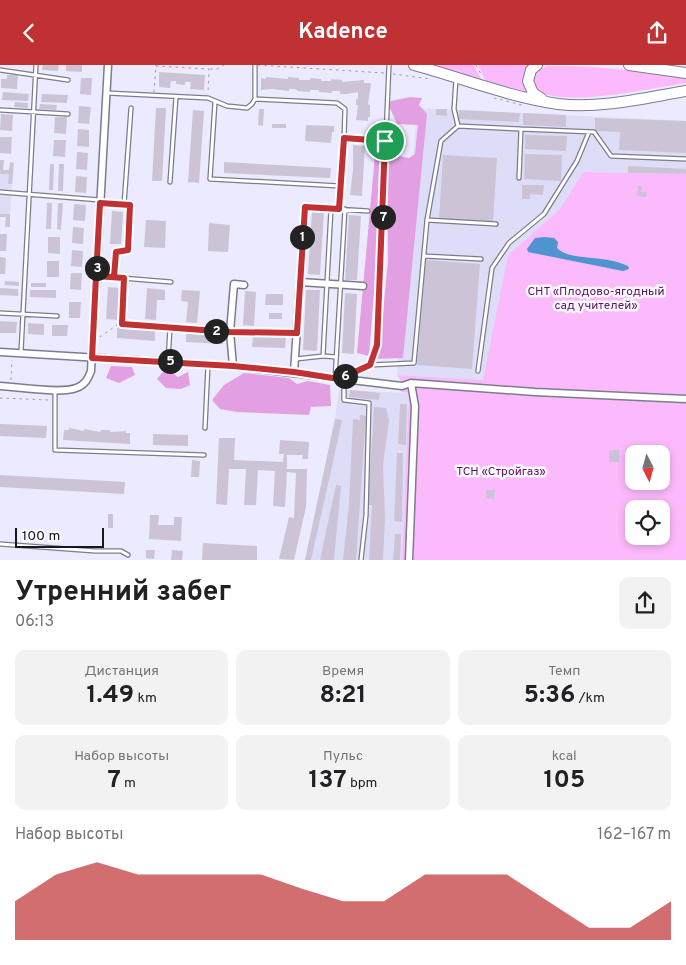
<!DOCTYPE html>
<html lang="ru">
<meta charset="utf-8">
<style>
body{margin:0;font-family:Overpass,sans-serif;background:#f2f2f2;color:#202124;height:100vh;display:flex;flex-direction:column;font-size:19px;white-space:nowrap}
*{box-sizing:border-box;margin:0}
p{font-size:16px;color:#757577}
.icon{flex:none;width:28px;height:28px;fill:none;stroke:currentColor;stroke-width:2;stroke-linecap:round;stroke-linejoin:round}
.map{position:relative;height:495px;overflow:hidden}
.side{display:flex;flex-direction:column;background:#fff;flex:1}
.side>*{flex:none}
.needle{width:32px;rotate:174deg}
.buttons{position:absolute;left:625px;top:380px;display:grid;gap:10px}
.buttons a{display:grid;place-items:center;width:45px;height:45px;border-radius:10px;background:#fff;box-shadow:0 2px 8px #0003;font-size:25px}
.scale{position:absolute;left:15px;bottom:12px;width:89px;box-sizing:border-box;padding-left:5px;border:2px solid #17171e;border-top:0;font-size:14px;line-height:18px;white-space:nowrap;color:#17171e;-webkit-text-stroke:4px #f9f9fd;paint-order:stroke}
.pin{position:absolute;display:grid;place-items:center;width:42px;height:42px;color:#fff;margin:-21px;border:2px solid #fff;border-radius:50%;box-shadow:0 1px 5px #0007}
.km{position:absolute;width:25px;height:25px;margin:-12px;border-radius:50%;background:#222;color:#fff;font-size:14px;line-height:25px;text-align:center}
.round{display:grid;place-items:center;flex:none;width:52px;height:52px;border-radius:10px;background:#f2f2f2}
.overview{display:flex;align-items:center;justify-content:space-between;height:85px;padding:0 15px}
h1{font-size:28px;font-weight:700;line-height:38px}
.metrics{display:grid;grid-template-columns:repeat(3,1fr);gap:8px;height:85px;padding:5px 15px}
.metrics div{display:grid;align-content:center;border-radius:10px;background:#f2f2f2;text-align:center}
.metrics b{font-size:25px;font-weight:700}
.metrics small{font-size:14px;font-weight:400}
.metrics p{font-size:14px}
.chart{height:140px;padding:10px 15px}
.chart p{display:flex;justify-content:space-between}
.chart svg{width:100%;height:90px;margin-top:5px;fill:#c03133;opacity:.7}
header{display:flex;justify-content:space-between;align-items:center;height:65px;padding:0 15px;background:#c03133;color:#fff;font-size:22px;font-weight:700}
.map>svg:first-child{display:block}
.built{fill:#deddf7}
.green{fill:#fbbafb;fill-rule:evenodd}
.forest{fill:#e2a0e2}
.water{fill:#5093d1}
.building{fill:#ccc4d6}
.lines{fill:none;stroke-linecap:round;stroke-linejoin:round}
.lane-casing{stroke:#7c7c8d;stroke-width:5.5}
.street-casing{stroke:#7c7c8d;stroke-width:9}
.primary-casing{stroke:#7c7c8d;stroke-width:12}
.path{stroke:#9b9baa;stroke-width:1;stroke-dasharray:2.5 4;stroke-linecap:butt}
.lane{stroke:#fff;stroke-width:3}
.street{stroke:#fff;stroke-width:6}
.primary{stroke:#fff;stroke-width:10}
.route-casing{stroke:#fff;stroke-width:10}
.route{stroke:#c03133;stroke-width:6}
.labels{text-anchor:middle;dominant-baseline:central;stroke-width:5;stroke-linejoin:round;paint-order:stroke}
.park-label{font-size:12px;fill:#611264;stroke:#f9f9fd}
</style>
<header><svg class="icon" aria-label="back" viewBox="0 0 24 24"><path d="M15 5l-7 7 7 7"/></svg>Kadence<svg class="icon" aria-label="share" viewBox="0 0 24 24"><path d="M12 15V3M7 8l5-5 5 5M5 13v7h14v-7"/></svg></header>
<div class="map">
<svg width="686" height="495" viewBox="0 0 686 495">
<rect width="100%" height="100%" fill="#ebeafe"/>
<path class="built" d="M417 43 686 56V109L583 107 560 144 508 190 484 315 397 310Z
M0 109H13L10 149H0Z
M339 325 409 328 402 495H305L335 354Z"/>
<path class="green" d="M431 0H474L482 16Z
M478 0H529C521 10 523 19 529 30L486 17Z
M547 1C590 0 644 6 686 13V18C652 23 573 41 543 28 538 26 535 23 532 18L535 7Z
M583 107 686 109V495H402L409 328 402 327V319L397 310 483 315 508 190 560 144ZM634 389H661V416H634ZM634 444H661V471H634Z"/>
<path class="forest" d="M410 32 422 33 419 40 427 49 403 293 374 294 380 279 388 196 387 93 393 90 409 93 415 89 418 60 397 59 389 41 391 36Z
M376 79 384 98 369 291 357 288Z
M111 301 132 302 135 310 119 318 106 313Z
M166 303 178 312 188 307 190 320 181 324 166 323 157 314Z
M244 308 289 313 297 319 308 316 330 320 331 341 311 342 309 350 237 347 220 344 212 335 224 320Z"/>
<path class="water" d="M545 172 554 173 558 177 557 183C567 194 598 192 613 196 619 197 623 199 628 201L629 204 623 206 528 187 527 184 535 173Z"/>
<path class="building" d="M43 0H59L58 6 42 5Z
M66 0H82V7L66 6Z
M159 7 205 10 204 25 190 24 191 17H185V20L176 19V16H171L170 23 159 22Z
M7 10H18L17 24 1 23V14H7Z
M266 12 288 14V12L299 13V15H310V13L321 14V16H331V14L342 15V17L364 15V18H371L368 39 370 40V52H368V56L356 55 358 40H356V34H358V27L347 29H340V26H332V28L319 27V25H310V27L297 26V25L293 24H289V26L272 24 261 25V13L266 14Z
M81 13H92L91 30 80 29Z
M3 27 29 29 28 36 2 35Z
M42 29 68 30 67 38 41 37Z
M15 37 28 38V43L14 42Z
M40 39 57 40 56 45 39 44Z
M79 41 91 42 89 59 78 58Z
M156 43H166L162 116H152Z
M259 44H264L263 61 258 60Z
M436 44H447V51L436 50Z
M193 45 204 46 199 118 188 117Z
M459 45 520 48 519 57 458 54Z
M523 48 566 50V62L523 60Z
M1 49 13 50 12 66 0 65Z
M55 52H67L66 69 54 68Z
M595 53 686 56V88L619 85 620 67 595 66Z
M272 59H286V63H272Z
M306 60 334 61V67H332L331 78 305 76Z
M78 64 89 65V82L77 81Z
M525 70 567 71 566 86 525 84Z
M0 72H12L11 89 0 88Z
M54 75H66L65 92 53 91Z
M353 80 365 81 362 131 350 130 353 105Z
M77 87 88 88 87 105 76 104Z
M525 89 562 90 561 116 524 114Z
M443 90 497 93 493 157 439 154Z
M0 95H4L3 105H9L10 97 14 98 12 119H8L9 109H0Z
M224 97 331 103 330 113 224 108Z
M50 99H54L53 125H49Z
M59 99H64L63 126H58Z
M628 101 686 104V109L628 108Z
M76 111 87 112 86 128 75 127Z
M522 120H544L543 130 530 129V134H522Z
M638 120 642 121 641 127H646V132L637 131Z
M47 138H52L51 164H46Z
M58 138H63L61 165 57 164Z
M74 139 86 140 85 156 73 155Z
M112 146 123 147 121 179H110Z
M312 146 324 147 320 210 308 209Z
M0 149H10V162H5L6 152H0Z
M349 150 361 151 357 215H345Z
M146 155 166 156 165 183 144 182Z
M209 158 230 160 228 187 208 186Z
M73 162 84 163 83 179 72 178Z
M0 169H7L6 186H0Z
M48 172H60V189L48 188Z
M72 185 83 186 82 202 71 201Z
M0 192 6 193 5 209H0Z
M426 195 480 199 472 304 417 300Z
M47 196H59V212H47Z
M71 208H82L81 225 70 224Z
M5 216 19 217V221L4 220Z
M31 218H46V222H31Z
M108 222 120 223 118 255 106 254Z
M0 223 18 224V231L0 230Z
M147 223 165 225V235H157L156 255 145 254Z
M30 225H56V233L30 232Z
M182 225 200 226 197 258 186 257 188 237 181 236Z
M306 225H320L317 286 303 285Z
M245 226 256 227 254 261 243 260Z
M345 228 357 229 354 289 342 288Z
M266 229H283V240H265Z
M69 237H81L80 253H69Z
M269 248H282V254H269Z
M0 256 17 257 16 268H0Z
M28 258 44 259V270L28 269Z
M52 260H68L67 271H52Z
M117 263 155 266V276L117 273Z
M186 267 223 269V279L186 277Z
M253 270 286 272 285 283 252 282Z
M350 325 380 328 379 335 349 332Z
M400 339H407L406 380 398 379Z
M374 342 386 343 389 355 383 400 385 454 383 495H369L372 440H368Z
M360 350 366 351 356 495H343L349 439 353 354 360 355Z
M335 354 342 355 333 397 311 495H305Z
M0 359 47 361 46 373 0 371Z
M69 363 84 366V364L100 367 101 365H110V367L126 366V368H130V379L63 375 64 365H69Z
M153 369 188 370V381L153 380Z
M219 373H235L234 395 283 397 284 389H279L280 375 309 377 308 394H302L303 390H287V404H307L306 442 294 495 279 494 289 452 294 453 296 408 287 407 285 442 273 441 275 406 258 405 256 440H244L246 404H229L227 440 216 439Z
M613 385H619V397H609V386Z
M397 388H403L402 457 394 456Z
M192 395 200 396 199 412H191Z
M0 410 125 417 124 429 0 422Z
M336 420 341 421 334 495H320Z
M486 425H495L494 434 486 433Z
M108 449H113V463H108Z
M150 450H159L158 460H174V452H182L181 476 149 474Z
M395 469H401L400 495H393Z
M203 478 257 481V495H202Z
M146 485H155L154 494 146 493Z
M172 485 183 486 182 495H171Z"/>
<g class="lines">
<g class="lane-casing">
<path id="lane" d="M0 5 68 15
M456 14 454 44 458 61
M107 28 208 33 227 41 247 43 252 39 255 34V0
M255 34 337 38 345 44 344 73 385 76
M215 37 210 114 340 121
M1 45 68 49
M521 64 594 67 611 91 686 94
M170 117 176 32
M0 127 100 135
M101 138 130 140 128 185 116 187 114 212
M124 140 131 43
M331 144 323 291 336 292
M339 144 344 73
M427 155 496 159
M424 191 481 194
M97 211 171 217
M124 213 121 259 230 267 297 268
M300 217 305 142 368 146
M0 248 57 251
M21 287 36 0
M296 294 323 291
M168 296 170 263
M370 300 377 280 389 0
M478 306 492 203 509 178 544 149 577 96 589 67
M342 313 370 300 414 298 427 155 441 76 458 61 521 64 519 113
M335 314 345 144
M344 314V335L369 338 366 450 361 495
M55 325V385L204 390
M205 363 208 300
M0 479 95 486H121L128 490"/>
</g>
<g class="street-casing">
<path id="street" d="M0 287 233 301 402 321 411 318 535 327 686 334
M233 301 230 267 234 219 244 220
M294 307 300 217 363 221
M0 321C18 322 61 329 76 323 85 320 88 314 91 306L108 0
M409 495 415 341 411 318"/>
</g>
<g class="primary-casing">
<path id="primary" d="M414 0C462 13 509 32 558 39 600 44 644 33 686 26
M537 0 531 5 528 16 533 28 542 34
M629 0 686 8"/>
</g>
<path class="path" d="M258 0 384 8
M476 0 482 11
M156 1 209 4 208 28
M210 4H217L224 0
M393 9 431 14
M154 27 156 0
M494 33 522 40
M100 272 117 260
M11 315 12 295
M0 333 49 335"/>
<use href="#lane" class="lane"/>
<use href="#street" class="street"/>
<use href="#primary" class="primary"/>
</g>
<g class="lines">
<g class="route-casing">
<path id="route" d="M385 76 344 73 339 144 305 142 297 268 230 267 122 259 124 213 96 211 100 138 130 140 128 185 116 187 114 212 96 211 92 293 233 301 294 307 339 314 370 300 377 280 385 76"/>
</g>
<use href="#route" class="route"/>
</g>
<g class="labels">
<g class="park-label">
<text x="596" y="227">СНТ «Плодово-ягодный<tspan x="596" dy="14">сад учителей»</tspan></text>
<text x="501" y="407">ТСН «Стройгаз»</text>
</g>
</g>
</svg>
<div class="buttons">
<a><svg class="needle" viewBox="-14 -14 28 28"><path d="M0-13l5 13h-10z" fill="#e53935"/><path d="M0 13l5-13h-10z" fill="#757577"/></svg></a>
<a><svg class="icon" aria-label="locate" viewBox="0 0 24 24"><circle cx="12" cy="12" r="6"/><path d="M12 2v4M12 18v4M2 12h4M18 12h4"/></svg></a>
</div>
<div class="scale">100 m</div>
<div class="pin" style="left:385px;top:76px;background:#1e9e55"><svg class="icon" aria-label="arrive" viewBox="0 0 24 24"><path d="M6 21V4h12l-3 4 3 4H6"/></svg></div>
<b class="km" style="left:302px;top:172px">1</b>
<b class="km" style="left:216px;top:266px">2</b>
<b class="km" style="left:97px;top:203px">3</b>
<b class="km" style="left:170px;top:296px">5</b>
<b class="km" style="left:345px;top:311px">6</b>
<b class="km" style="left:383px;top:152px">7</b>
</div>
<section class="side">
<div class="overview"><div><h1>Утренний забег</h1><p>06:13</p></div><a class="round"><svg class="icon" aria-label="share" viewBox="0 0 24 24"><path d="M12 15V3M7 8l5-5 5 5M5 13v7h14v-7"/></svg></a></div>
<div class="metrics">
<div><p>Дистанция</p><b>1.49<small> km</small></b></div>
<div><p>Время</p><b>8:21</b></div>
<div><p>Темп</p><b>5:36<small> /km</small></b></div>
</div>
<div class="metrics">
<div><p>Набор высоты</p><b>7<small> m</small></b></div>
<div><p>Пульс</p><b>137<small> bpm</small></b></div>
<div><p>kcal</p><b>105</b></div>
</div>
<div class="chart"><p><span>Набор высоты</span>162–167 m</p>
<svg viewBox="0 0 160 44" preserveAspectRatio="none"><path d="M0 44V25L10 12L20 6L30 12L40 12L50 12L60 12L70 19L80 25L90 25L100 12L110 12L120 12L130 25L140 38L150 38L160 25V44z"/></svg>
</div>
</section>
